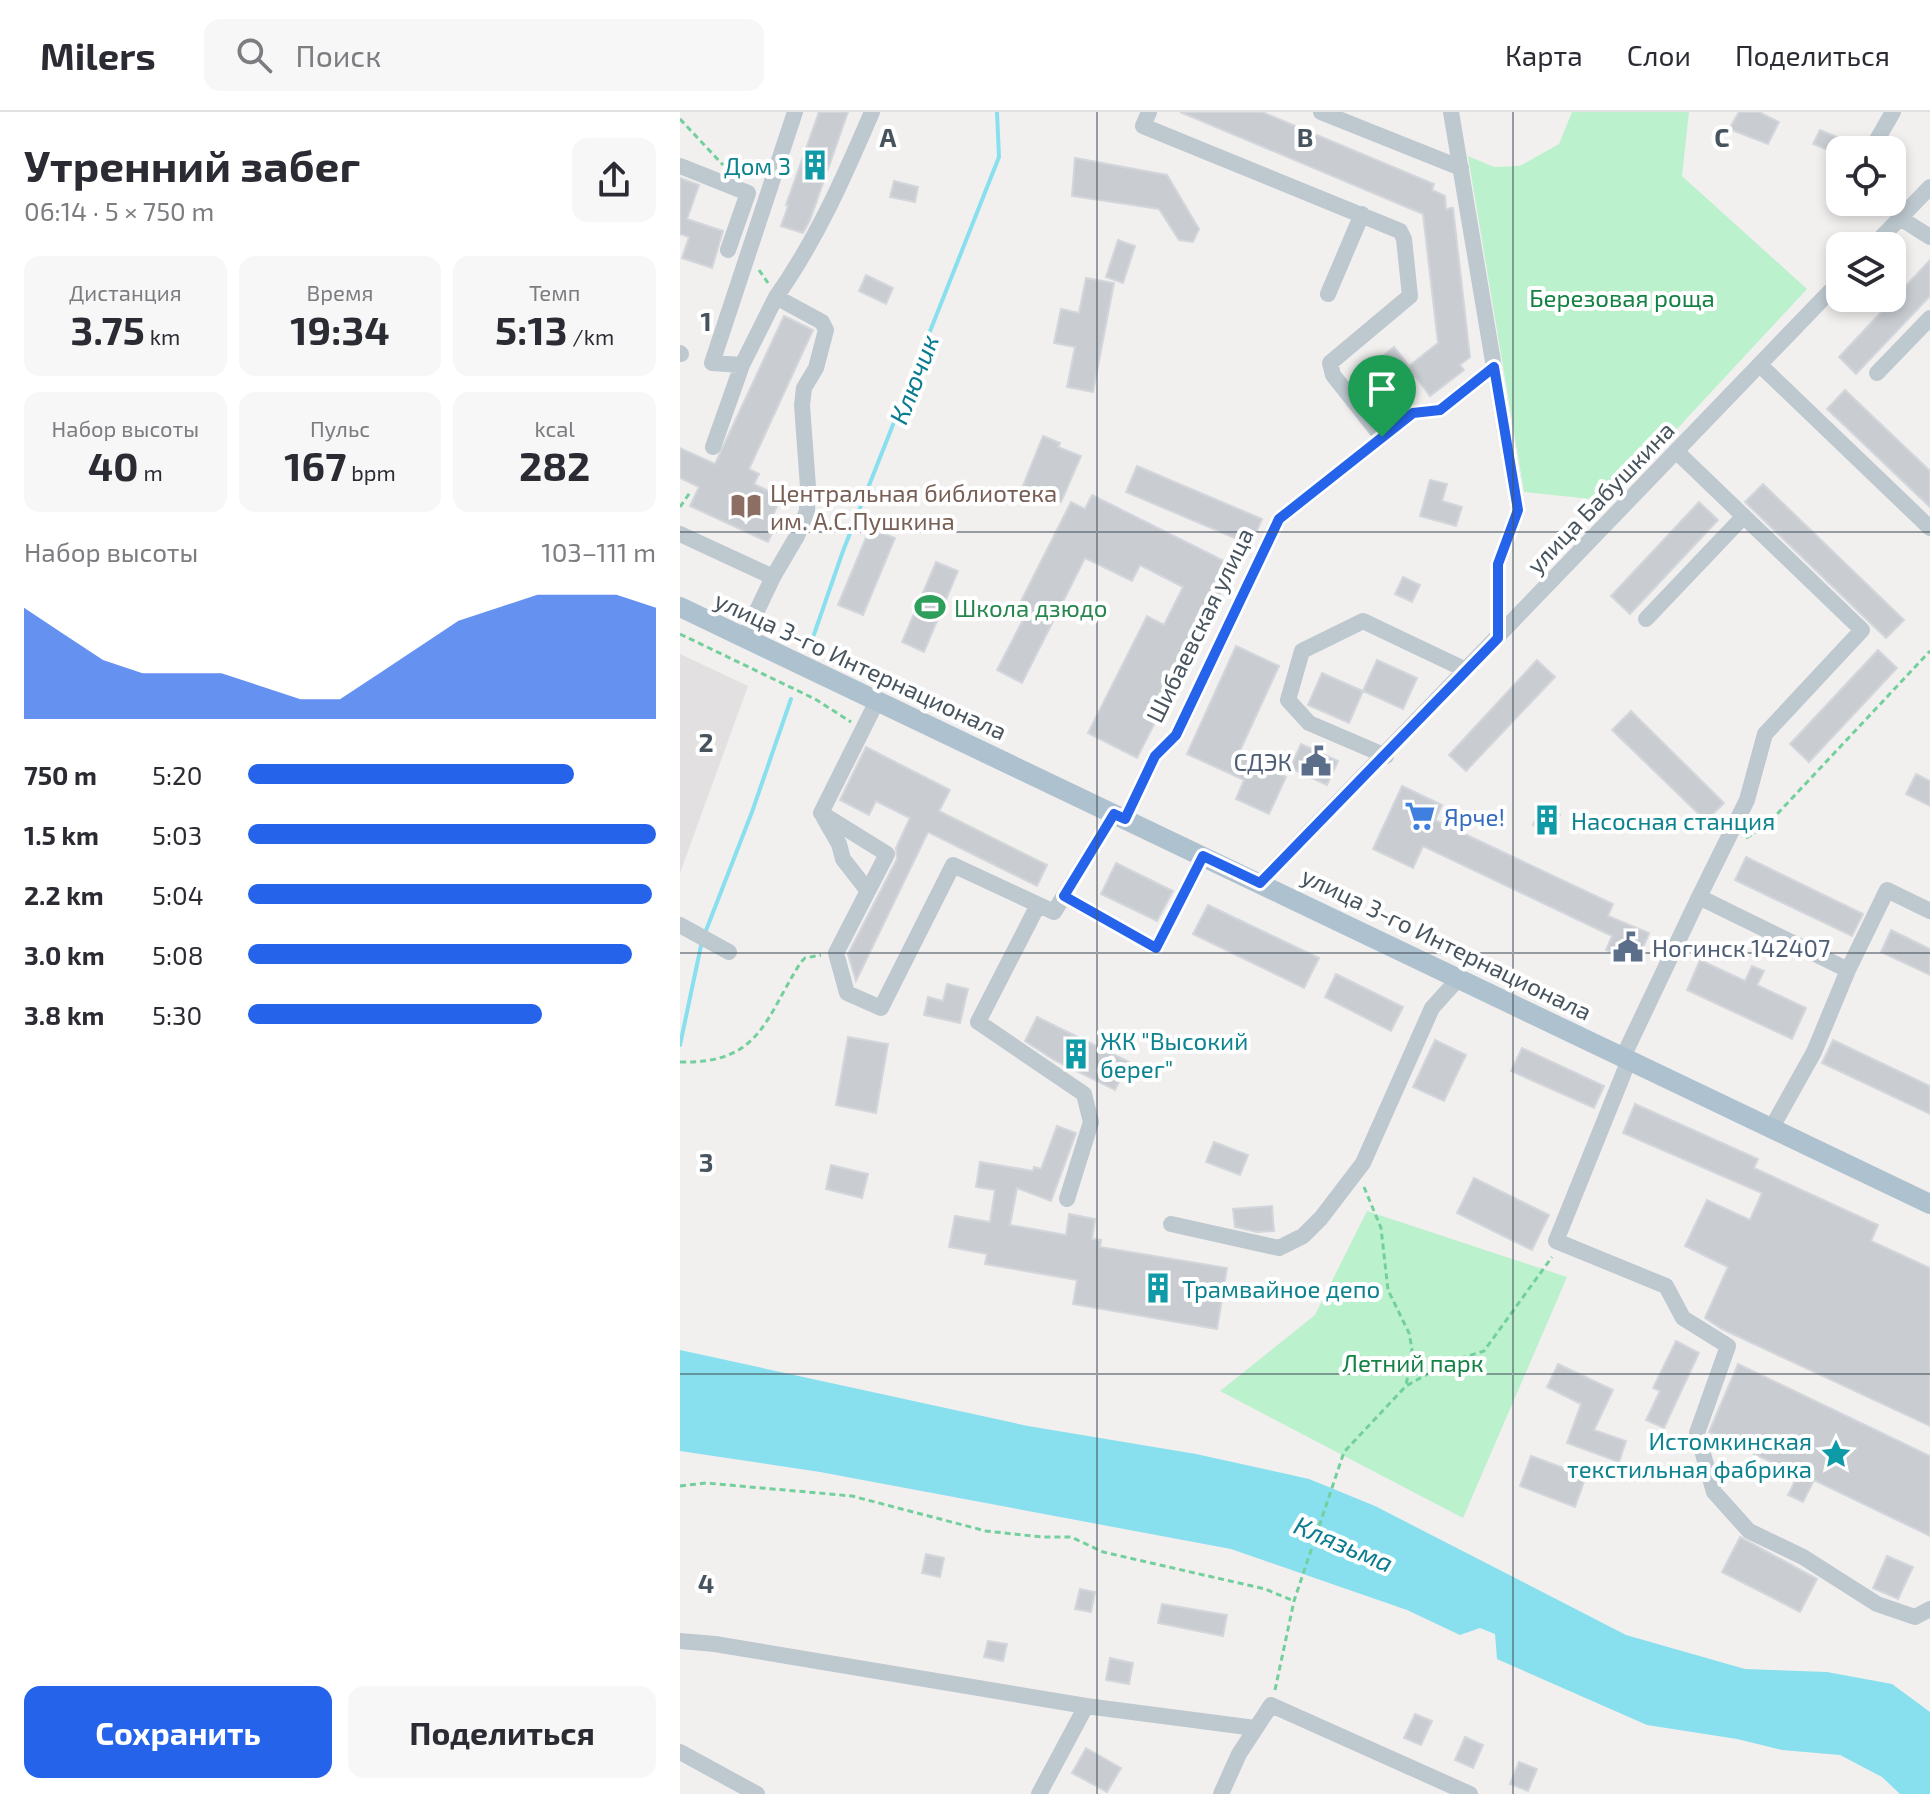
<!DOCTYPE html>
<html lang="ru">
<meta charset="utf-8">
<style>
body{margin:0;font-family:"Exo 2",sans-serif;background:#f7f7f7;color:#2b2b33;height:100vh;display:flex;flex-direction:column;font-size:30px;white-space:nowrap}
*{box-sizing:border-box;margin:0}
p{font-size:26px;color:#7c7c81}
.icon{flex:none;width:44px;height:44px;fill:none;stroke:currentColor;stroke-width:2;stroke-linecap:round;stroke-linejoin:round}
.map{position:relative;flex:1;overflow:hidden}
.drawer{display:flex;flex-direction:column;background:#fff;width:680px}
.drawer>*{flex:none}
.tools{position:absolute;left:1146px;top:24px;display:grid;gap:16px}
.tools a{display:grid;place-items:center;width:80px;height:80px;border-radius:16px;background:#fff;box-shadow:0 4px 12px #0003;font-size:40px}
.pin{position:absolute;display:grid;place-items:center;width:68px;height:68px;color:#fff;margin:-82px -34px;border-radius:50% 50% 50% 0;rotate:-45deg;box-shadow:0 0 8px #0007}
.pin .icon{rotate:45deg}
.round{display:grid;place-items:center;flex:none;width:84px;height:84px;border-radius:16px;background:#f7f7f7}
.overview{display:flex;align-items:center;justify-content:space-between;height:136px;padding:0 24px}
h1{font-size:44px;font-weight:700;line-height:60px}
.metrics{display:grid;grid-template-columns:repeat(3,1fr);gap:12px;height:136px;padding:8px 24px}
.metrics div{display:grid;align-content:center;border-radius:16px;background:#f7f7f7;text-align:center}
.metrics b{font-size:40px;font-weight:700}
.metrics small{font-size:22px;font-weight:400}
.metrics p{font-size:22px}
.chart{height:224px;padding:16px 24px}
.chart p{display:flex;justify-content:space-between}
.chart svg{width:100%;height:144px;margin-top:8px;fill:#2563eb;opacity:.7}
.cta{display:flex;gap:16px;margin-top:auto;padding:16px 24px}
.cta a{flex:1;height:92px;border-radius:16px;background:#2563eb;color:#fff;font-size:32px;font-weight:700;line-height:92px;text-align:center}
.cta a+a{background:#f7f7f7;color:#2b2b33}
ul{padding:0 24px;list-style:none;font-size:26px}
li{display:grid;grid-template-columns:128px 96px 1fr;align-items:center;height:60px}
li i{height:20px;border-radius:10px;background:#2563eb}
header{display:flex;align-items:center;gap:48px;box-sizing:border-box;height:112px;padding:0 40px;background:#fff;border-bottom:2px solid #e1e1e2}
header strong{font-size:38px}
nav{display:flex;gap:44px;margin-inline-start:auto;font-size:28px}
.search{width:560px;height:72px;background:#f7f7f7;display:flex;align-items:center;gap:20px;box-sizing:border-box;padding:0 28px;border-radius:16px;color:#7c7c81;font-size:30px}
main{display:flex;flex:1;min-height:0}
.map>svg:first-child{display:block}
.education{fill:#e3e0e1}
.green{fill:#bcf1cd}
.water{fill:#88e0ef}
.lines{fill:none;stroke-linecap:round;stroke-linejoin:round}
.stream{stroke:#88e0ef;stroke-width:4}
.building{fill:#c9cdd2;stroke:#d3d6db;stroke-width:2}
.path{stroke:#73d09c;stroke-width:3;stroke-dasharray:6 4;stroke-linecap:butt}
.minor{stroke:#bdc8cf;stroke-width:16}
.major{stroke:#aec1cf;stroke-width:20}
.route-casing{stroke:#fff;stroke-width:16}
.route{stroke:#2563eb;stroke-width:10}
.grid{fill:none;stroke:#47545e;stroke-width:2;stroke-opacity:0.55}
.labels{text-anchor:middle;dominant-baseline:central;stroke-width:8;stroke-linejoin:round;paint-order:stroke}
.culture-label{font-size:24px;fill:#0d838f;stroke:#fff;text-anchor:start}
.park-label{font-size:24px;fill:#148244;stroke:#fff}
.education-label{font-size:24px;fill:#785e54;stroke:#fff;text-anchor:start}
.street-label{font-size:24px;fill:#47545e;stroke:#fff}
.leisure-label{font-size:24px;fill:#27864d;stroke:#fff;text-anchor:start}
.service-label{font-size:24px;fill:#4e5e75;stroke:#fff;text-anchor:end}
.shop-label{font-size:24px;fill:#366cbe;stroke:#fff;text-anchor:start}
.water-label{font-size:26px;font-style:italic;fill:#097c90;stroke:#fff}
.grid-label{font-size:26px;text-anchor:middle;font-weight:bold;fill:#47545e;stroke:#fff;stroke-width:8;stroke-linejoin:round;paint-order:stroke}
</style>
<header>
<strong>Milers</strong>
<div class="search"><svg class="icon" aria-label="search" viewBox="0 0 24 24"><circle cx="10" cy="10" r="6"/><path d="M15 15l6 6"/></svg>Поиск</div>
<nav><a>Карта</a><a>Слои</a><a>Поделиться</a></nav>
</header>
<main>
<section class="drawer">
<div class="overview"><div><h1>Утренний забег</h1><p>06:14 · 5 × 750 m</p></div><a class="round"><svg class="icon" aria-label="share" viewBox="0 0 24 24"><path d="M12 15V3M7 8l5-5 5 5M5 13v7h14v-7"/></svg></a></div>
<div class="metrics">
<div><p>Дистанция</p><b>3.75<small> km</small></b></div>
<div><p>Время</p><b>19:34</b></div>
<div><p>Темп</p><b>5:13<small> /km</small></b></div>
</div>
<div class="metrics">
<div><p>Набор высоты</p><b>40<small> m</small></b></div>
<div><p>Пульс</p><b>167<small> bpm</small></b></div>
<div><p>kcal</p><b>282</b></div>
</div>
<div class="chart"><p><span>Набор высоты</span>103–111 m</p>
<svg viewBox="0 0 160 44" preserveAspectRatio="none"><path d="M0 44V10L10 18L20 26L30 30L40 30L50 30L60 34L70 38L80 38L90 30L100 22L110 14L120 10L130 6L140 6L150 6L160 10V44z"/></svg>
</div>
<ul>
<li><b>750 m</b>5:20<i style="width:80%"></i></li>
<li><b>1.5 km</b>5:03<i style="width:100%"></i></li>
<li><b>2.2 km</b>5:04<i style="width:99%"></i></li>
<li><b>3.0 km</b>5:08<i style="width:94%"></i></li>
<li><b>3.8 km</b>5:30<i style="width:72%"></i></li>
</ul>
<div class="cta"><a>Сохранить</a><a>Поделиться</a></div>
</section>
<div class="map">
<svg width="1250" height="1682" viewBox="0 0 1250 1682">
<rect width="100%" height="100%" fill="#f2efef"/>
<path class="education" d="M0 542 68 574 0 761Z"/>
<path class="green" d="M892 0H1009L1002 64 1127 177 930 389 844 380 788 44 814 55 840 54 879 32Z
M687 1099 887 1165 783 1406 540 1279 635 1203Z"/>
<path class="water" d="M0 1238 348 1314 516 1342 629 1367 695 1394 946 1523 1065 1557 1147 1560 1212 1572 1250 1600V1682H1220L1202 1665 1160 1643 1102 1638 1057 1627 967 1613 817 1547 815 1522 800 1516 780 1523 727 1498 551 1437 140 1360 0 1339Z"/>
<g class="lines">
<path class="stream" d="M131 531 163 439 319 45 317 0
M25 821 72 700 111 587
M0 933 22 829"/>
</g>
<path class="building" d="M139 0H168L130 108 123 121 101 114 108 94 106 93Z
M500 0H582L754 72 752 78 765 84 766 97 773 96 790 245 780 253 784 258 750 284 735 264 700 292 678 264 714 235 729 254 758 231 743 102Z
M1059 0H1079L1099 10 1088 32 1049 17Z
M1140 18 1181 35 1180 38H1160V43L1133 32Z
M395 46 487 63 519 117 513 130 499 128 479 97 392 84Z
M0 66 19 73 7 107 43 119 32 156 2 146 9 125 0 122Z
M214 69 238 75 235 90 210 85Z
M438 128 455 134 443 171 426 165Z
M1250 148V184L1176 262 1159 245Z
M186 163 213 176 206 192 179 179Z
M406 166 434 171 413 280 387 275 395 235 374 231 381 197 399 201Z
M104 204 133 218 69 357 79 362 74 372 101 385 91 408 97 411 88 430 10 394 19 375 0 366V336L35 352Z
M1165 278 1250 359V395L1147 297Z
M363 324 380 331 378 335 401 344 381 390 360 381 358 385 341 379Z
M457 354 582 407 571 433 446 380Z
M750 368 767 372 762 389 782 395 776 414 740 404Z
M1083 372 1224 508 1206 526 1065 390Z
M412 383 554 454 457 646 408 621 467 504 484 513 503 475 460 453 452 469 405 446 342 571 317 558 349 496 340 491 391 390 405 397Z
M1019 390 1038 408 950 502 931 484Z
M190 416 215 426 183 503 158 493Z
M256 450 278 459 244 540 222 530Z
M723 465 740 473 732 490 715 482Z
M556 534 599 554 558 643 606 665 589 702 556 687 564 668 507 642Z
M1198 538 1217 556 1129 650 1110 632Z
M697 548 737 566 723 597 683 579Z
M857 548 875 565 786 659 769 643Z
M642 561 683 579 669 611 628 593Z
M951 599 1044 691 1026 709 932 618Z
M621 632 658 649 647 673 610 656Z
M186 635 270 678 259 699 367 753 357 774 248 720 176 869 168 842 217 747 216 736 230 706 196 689 189 703 160 688Z
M1236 662 1250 669V694L1226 682Z
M722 674 762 693 755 708 933 792 928 804 969 821 957 851 926 838 932 824 743 734 733 756 693 737Z
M861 695 880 703 872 721 853 713Z
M1066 745 1183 802 1172 824 1055 768Z
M436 751 493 779 477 809 421 782Z
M528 793 639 846 624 876 513 822Z
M1211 818 1250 837V863L1201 840Z
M1020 848 1065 869 1072 854 1084 859 1077 873 1126 896 1112 927 1007 878Z
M656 862 723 895 711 919 645 885Z
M267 872 288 877 280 911 244 903 248 885 263 889Z
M357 905 449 950 435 978 374 948 345 929Z
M168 925 208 932 196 1001 156 993Z
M755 928 786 943 764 989 733 975Z
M1153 928 1250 974V1002L1142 951Z
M842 936 924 974 914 996 831 959Z
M955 992 1078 1047 1074 1056 1198 1113 1191 1129 1250 1156V1314L1042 1217 1025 1206 1048 1155 1005 1134 1027 1088 1070 1108 1082 1081 943 1021Z
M377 1014 396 1021 371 1089 337 1076 330 1113 386 1123 389 1102 415 1107 412 1127 421 1128 420 1135 547 1156 537 1217 393 1192 397 1168 305 1152 307 1142 269 1135 275 1104 310 1110 315 1078 296 1075 300 1050 353 1059 354 1055 361 1057Z
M534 1030 568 1043 560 1063 526 1050Z
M151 1053 188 1062 182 1086 146 1077Z
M794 1066 869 1103 852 1138 777 1101Z
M592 1094 594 1119 577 1120 555 1115 553 1097Z
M996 1229 1019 1241 984 1316 966 1308 980 1279 973 1276Z
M878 1252 933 1278 914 1318 946 1329 939 1350 887 1331 901 1292 867 1275Z
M1058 1252 1250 1344V1424L1134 1368 1123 1390 1108 1383 1118 1363 1029 1320Z
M851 1344 906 1364 895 1395 840 1374Z
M1060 1425 1137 1467 1120 1500 1042 1460Z
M246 1442 264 1446 260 1465 242 1461Z
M1207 1444 1233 1455 1218 1487 1193 1476Z
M400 1477 415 1480 411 1500 395 1497Z
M482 1492 547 1503 543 1524 478 1511Z
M308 1529 327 1532 323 1549 304 1545Z
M430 1546 453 1551 449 1572 426 1568Z
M735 1602 752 1609 741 1633 724 1626Z
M785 1625 803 1633 793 1656 775 1648Z
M406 1636 441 1656 427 1680 392 1661Z
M839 1650 857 1657 848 1679 830 1672Z"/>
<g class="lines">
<path class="path" d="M0 7 43 53
M79 158 88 171
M0 395 11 379
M0 522 135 587 171 610
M1066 726 1085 715 1250 539
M0 950C81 952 85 906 121 850L125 846 141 843
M684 1075 701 1116 708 1178 729 1221 732 1237 726 1274
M0 1374 26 1371 172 1384 306 1419 362 1425H391L423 1440 585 1477 614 1489
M595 1578 614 1489 664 1340 726 1274 769 1250 804 1239 872 1145"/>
<path class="minor" d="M469 0 463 14 720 119 724 127 730 184 650 251 653 263 702 325
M641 0 781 56
M771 0 838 398 818 452V526
M1191 38 1213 0
M0 54 68 81 48 138
M1220 106 1250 125
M1193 134 1250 75
M648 182 682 102
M96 185C137 127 164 65 192 0
M0 241 1 242
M1080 253 1250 416
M1197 261 1250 206
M33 335 62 253
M997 340 1182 518 1085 622 1067 688 1019 785
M0 422 93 465
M966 507 1064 404
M64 526 93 465 117 424 127 399 128 375 122 293 124 276 136 256 146 218 142 210 96 185 62 253 32 251 115 0
M197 589 141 701 207 742 156 841 167 881 201 896 273 753 374 800 434 702
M706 644 629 611 608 588 622 539 683 509 786 558
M144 706 159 732 163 747 188 779
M445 707 475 644 496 623 599 407 733 301 760 298 814 255
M580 771 1160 169
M384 784 476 836 523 744
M358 793 298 910 404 982 411 1010 387 1087
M0 813 49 840
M943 945 1019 785 1168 858
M949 948 876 1129 986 1174 1003 1206 1048 1234 1017 1321 1034 1380 1069 1419 1123 1445 1197 1492 1235 1505 1250 1497
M1091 1017 1134 940 1168 858 1207 778 1250 799
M491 1112 599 1136 623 1124 641 1106 683 1051 752 896 779 866
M0 1529 35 1532 406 1594 575 1616
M0 1640 77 1682
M359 1682 406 1594
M541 1682 559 1642 591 1593 790 1682"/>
<path class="major" d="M0 495 1250 1092"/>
</g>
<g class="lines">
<g class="route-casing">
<path id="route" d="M814 255 838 398 818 452V526L580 771 523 744 476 836 384 784 434 702 445 707 475 644 496 623 599 407 733 301 760 298Z"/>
</g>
<use href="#route" class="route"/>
</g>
<path class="grid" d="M417 0V1682M833 0V1682M0 420H1250M0 841H1250M0 1262H1250"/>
<defs>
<g id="building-bare" transform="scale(2.4)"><path d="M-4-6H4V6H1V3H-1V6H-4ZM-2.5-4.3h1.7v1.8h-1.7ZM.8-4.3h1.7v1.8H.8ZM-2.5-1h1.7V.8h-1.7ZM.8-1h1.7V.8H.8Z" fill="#0f9aa8" stroke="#fff" stroke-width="2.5" paint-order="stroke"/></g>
<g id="library-bare" transform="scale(2.4)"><path d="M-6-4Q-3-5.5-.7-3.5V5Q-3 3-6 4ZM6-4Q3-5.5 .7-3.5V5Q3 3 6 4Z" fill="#8d6e63" stroke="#fff" stroke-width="2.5" paint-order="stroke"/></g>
<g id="stadium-bare" transform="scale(2.4)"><path d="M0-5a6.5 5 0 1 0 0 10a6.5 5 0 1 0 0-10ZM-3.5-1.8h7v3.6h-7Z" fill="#2e9e5b" stroke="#fff" stroke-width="2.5" paint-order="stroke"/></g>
<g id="civic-bare" transform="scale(2.4)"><path d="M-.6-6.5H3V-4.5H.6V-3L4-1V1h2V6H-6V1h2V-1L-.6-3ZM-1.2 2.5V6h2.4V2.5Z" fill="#5c6f8a" stroke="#fff" stroke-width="2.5" paint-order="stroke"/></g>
<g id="supermarket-bare" transform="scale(2.4)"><path d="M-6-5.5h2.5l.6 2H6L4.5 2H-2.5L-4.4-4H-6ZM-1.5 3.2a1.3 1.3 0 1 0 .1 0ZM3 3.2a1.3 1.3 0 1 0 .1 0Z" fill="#3f7fe0" stroke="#fff" stroke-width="2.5" paint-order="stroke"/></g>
<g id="sight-bare" transform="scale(2.4)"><path d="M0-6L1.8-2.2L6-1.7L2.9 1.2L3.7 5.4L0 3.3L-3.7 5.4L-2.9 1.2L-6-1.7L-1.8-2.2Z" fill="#0f9aa8" stroke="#fff" stroke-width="2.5" paint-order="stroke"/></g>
</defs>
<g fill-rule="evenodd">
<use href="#building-bare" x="135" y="53"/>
<use href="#library-bare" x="66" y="394"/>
<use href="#stadium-bare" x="250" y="495"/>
<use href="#civic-bare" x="636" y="649"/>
<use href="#supermarket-bare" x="740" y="704"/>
<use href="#building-bare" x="867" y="708"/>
<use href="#civic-bare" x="948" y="835"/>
<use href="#building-bare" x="396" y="942"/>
<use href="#building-bare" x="478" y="1176"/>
<use href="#sight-bare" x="1156" y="1342"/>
</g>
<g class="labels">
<g class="culture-label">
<text x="111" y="53" text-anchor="end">Дом 3</text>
<text x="891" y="708">Насосная станция</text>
<text x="420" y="928">ЖК "Высокий<tspan x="420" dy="28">берег"</tspan></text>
<text x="502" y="1176">Трамвайное депо</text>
<text x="1132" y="1328" text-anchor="end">Истомкинская<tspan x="1132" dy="28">текстильная фабрика</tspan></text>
</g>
<g class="park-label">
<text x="942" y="185">Березовая роща</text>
<text x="733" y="1250">Летний парк</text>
</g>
<g class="education-label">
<text x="90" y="380">Центральная библиотека<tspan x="90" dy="28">им. А.С.Пушкина</tspan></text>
</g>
<g class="street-label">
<text transform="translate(920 385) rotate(-46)">улица Бабушкина</text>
<text transform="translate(519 513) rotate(-64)">Шибаевская улица</text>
<text transform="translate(181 553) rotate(25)">улица 3-го Интернационала</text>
<text transform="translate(767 831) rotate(26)">улица 3-го Интернационала</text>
</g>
<g class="leisure-label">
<text x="274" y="495">Школа дзюдо</text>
</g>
<g class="service-label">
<text x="612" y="649">СДЭК</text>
<text x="972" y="835" text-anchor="start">Ногинск 142407</text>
</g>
<g class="shop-label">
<text x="764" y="704">Ярче!</text>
</g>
<g class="water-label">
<text transform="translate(233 267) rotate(-69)">Ключик</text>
<text transform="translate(664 1431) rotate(23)">Клязьма</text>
</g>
</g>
<g class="grid-label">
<text x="208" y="35">A</text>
<text x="625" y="35">B</text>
<text x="1042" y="35">C</text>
<text x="26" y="219">1</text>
<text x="26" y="640">2</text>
<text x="26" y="1060">3</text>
<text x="26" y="1481">4</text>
</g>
</svg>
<div class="tools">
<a><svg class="icon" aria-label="locate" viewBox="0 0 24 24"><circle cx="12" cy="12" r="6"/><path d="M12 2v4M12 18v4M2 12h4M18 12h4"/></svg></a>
<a><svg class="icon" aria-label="layers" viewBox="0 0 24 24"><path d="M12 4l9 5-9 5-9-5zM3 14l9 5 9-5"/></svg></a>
</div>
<div class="pin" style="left:702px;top:325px;background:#1e9e55"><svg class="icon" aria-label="arrive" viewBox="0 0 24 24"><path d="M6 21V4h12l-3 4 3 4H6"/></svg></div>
</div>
</main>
